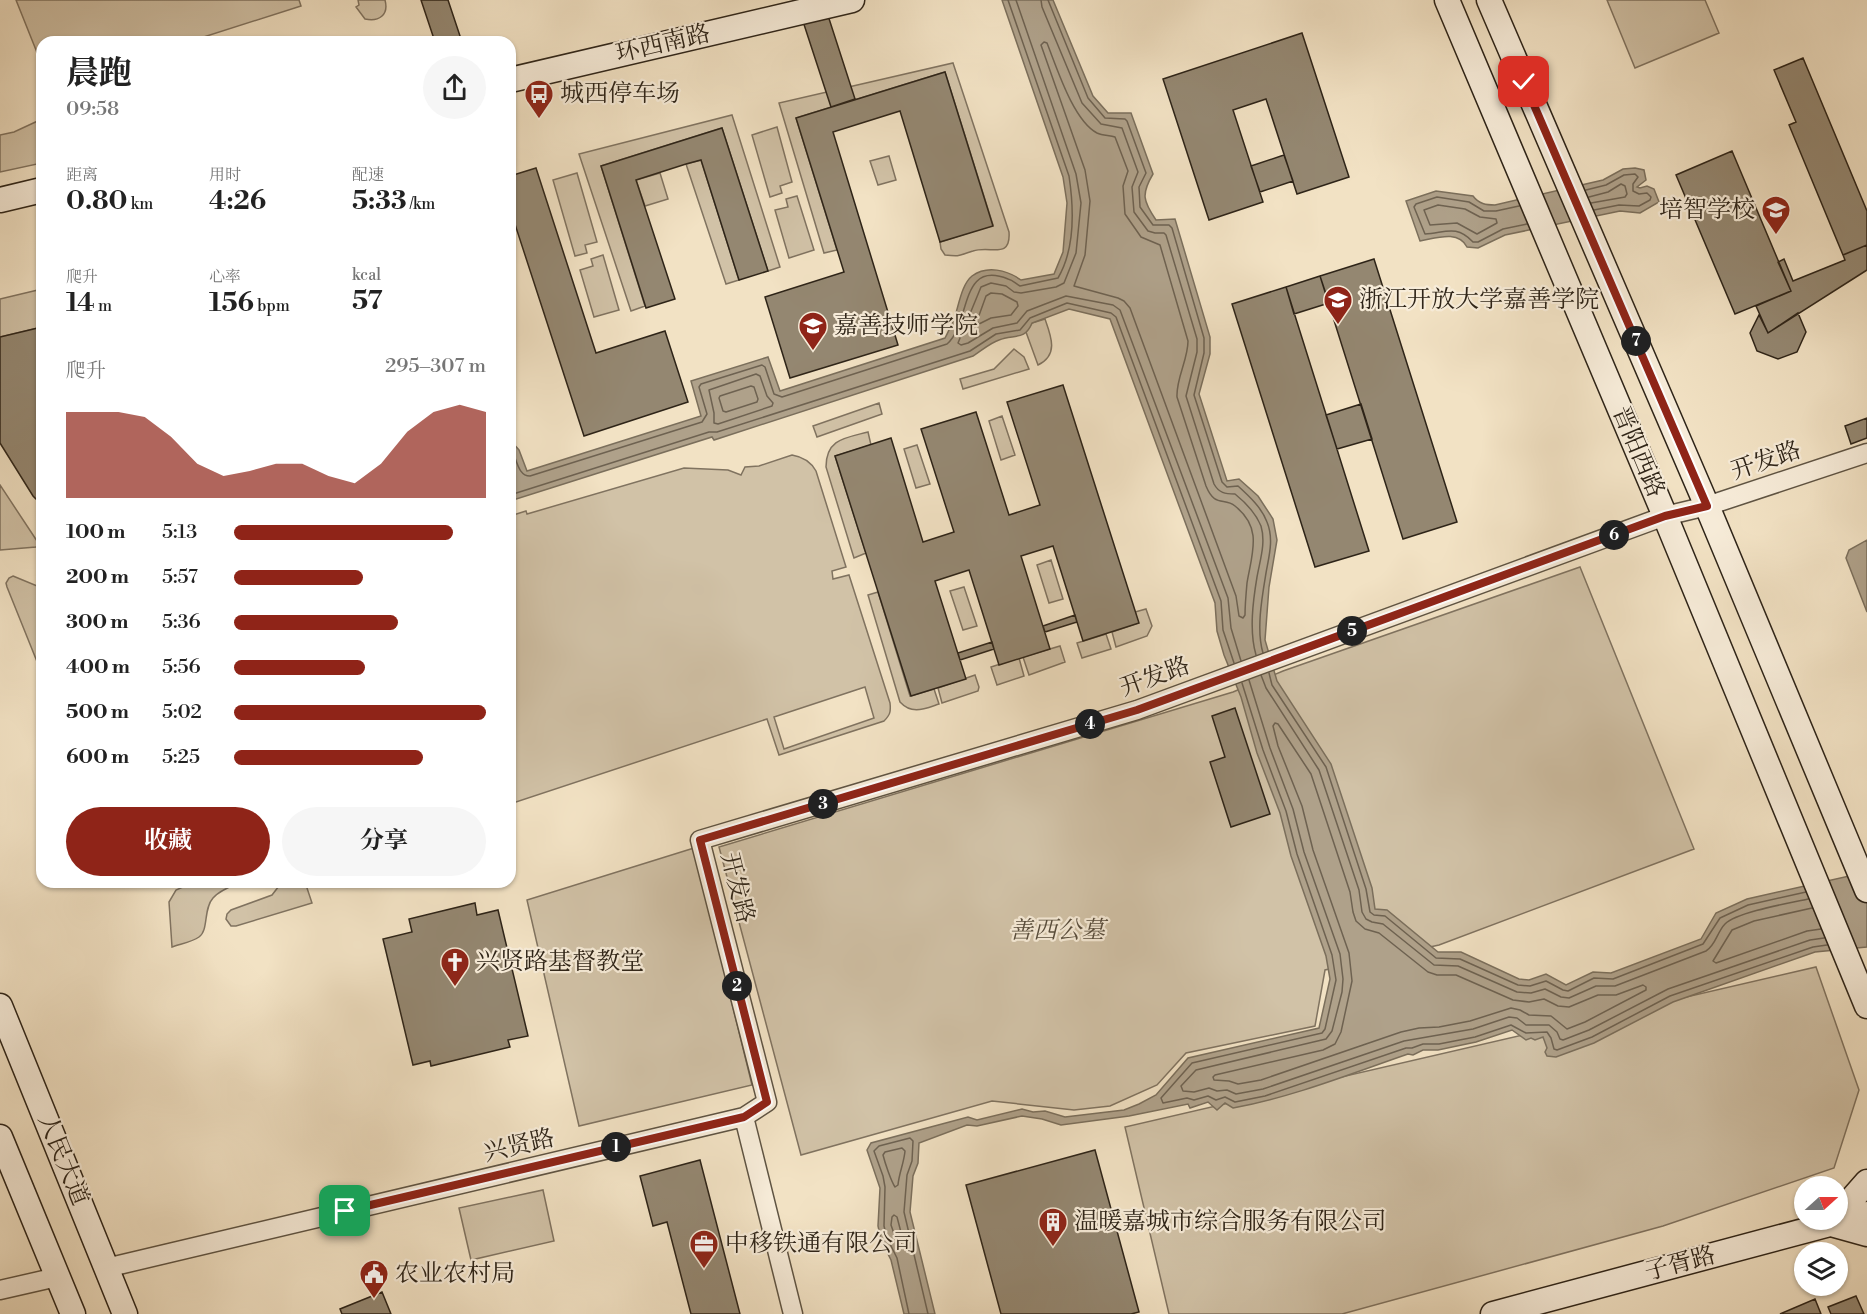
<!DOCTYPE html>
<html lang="zh">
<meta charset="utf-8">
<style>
body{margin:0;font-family:"Libre Bodoni","Noto Serif SC",serif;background:#f6f6f6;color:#222;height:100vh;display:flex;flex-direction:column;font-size:22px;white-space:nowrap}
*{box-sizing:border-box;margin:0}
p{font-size:20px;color:#767676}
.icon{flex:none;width:33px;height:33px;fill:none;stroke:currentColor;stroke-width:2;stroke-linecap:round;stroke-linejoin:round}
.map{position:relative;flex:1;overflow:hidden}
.panel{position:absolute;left:36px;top:36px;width:480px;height:852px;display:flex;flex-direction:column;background:#fff;border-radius:18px;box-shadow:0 2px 4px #0004}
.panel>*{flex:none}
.needle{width:39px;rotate:69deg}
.fabs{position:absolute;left:1794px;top:1176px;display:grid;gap:12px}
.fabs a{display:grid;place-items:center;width:54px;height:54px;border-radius:50%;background:#fff;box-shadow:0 2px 4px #0004;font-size:30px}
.pin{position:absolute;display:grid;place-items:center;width:51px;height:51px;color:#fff;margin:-26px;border-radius:12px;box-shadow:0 3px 9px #0006}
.km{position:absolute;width:30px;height:30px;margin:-15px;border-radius:50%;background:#222;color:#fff;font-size:16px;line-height:30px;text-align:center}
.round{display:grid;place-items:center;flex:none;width:63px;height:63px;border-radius:32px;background:#f6f6f6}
.headline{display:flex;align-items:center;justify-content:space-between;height:102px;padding:0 30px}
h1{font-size:33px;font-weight:700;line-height:45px}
.stats{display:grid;grid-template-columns:repeat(3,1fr);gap:9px;height:102px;padding:6px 30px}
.stats div{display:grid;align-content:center}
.stats b{font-size:26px;font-weight:700}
.stats small{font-size:16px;font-weight:400}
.stats p{font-size:16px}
.chart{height:168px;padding:12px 30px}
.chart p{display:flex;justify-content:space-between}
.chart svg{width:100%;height:108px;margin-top:6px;fill:#8f2418;opacity:.7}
.action{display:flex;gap:12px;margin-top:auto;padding:12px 30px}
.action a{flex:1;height:69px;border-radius:36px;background:#8f2418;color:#fff;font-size:24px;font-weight:700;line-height:69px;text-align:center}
.action a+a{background:#f6f6f6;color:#222}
ul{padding:0 30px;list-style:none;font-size:20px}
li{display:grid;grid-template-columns:96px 72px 1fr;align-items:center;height:45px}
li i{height:15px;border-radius:8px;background:#8f2418}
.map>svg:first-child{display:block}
.green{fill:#d1c2a7;stroke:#807360;stroke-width:1.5;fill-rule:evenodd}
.water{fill:#afa18a;stroke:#7b6f5c;stroke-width:1.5}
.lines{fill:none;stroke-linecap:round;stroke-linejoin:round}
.shore{stroke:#6e6251;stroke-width:1.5}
.building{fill:#948771;stroke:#2e2418;stroke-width:1.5}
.street-casing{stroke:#5f5443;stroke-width:21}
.secondary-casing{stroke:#2e2418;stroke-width:27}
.street{stroke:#f7ecd9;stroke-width:18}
.secondary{stroke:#f7ecd9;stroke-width:24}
.route-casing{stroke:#fff;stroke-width:12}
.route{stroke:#8f2418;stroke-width:8}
.labels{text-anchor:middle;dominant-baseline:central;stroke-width:4.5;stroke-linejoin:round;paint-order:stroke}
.street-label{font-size:24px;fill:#2e2418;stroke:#f7ecd9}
.poi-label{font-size:24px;fill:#2e2418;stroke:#f7ecd9;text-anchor:start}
.park-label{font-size:24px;font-style:italic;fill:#574c3c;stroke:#f7ecd9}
</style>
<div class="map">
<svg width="1867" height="1314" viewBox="0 0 1867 1314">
<rect width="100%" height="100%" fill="#f2e2c4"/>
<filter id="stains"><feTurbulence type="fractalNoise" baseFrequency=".00333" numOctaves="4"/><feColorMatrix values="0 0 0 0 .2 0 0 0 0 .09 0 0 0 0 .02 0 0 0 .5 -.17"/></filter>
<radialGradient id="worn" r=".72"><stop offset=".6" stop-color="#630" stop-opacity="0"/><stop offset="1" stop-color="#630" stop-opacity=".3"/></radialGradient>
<path class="green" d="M16 0H299L301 6 188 42H42V65Z
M358 0H385C389 15 379 22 365 19L356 7 359 5Z
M1607 0H1705L1719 33 1635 68Z
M953 63 1009 232C1011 260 990 245 973 251 959 255 962 257 945 255L941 249 940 242 993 225 945 72 796 118 837 250 824 253 779 103Z
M732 115 780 267 768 271 722 128 601 166 645 306 631 311 579 154Z
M42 119V163L0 172V135L14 132Z
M777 127 792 182 780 186 782 193 770 197 752 135Z
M889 156 896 180 878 185 870 161Z
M701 160 739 280 726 284 686 164Z
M577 173 597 242 585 245 587 253 575 256 553 180Z
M660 173 668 199 645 206 636 180Z
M797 196 814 250 789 258 775 210 788 207 786 199Z
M603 255 619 310 594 317 580 270 593 266 591 259Z
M42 289V327L0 337V299Z
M1045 319C1051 336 1059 355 1038 365L1026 332 1032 323Z
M1014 349 1024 357 1029 369 963 389 960 379 994 369Z
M879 403 882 414 817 437 813 426Z
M1002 416 1015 455 1001 460 989 421Z
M868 432 871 445 835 456 866 553 854 558 826 467C826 439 845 438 868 432Z
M917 445 930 484 916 488 904 449Z
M792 455C804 457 811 462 816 471L846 567 832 571 833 579 849 575 890 703C891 712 890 715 884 721L779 755 767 719 510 804V516L526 511 527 514 684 468 728 470 741 475 745 467 759 466ZM865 687 874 718 784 749 774 717Z
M0 485 39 544 36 547 0 550Z
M1051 560 1063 599 1049 603 1037 565Z
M1580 567 1694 849 1439 945 1325 970 1315 1026 1186 1053 1157 1085 1110 1106 1074 1110 992 1101 801 1155 719 847 1233 692 1283 671Z
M13 576 42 588V674L7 587 6 583 9 578Z
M964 587 977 626 963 630 950 591Z
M878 592 910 696 934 689 939 704C924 709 912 715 900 702L868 595Z
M1146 609 1152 626 1147 636 1116 647 1112 632 1138 623 1135 612Z
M1106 634 1111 649 1082 658 1077 643Z
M1060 646 1065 662 1029 675 1023 657Z
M1019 658 1024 676 997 685 991 667Z
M975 675 979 687 978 691 942 703 938 688Z
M694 848 752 1085 579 1126 527 900Z
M194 882H242C232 886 220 890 213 898 203 909 209 930 199 937 192 942 180 944 172 947L169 902 176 890Z
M282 882H305L312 903 236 926H231L226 919 227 914 231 910 272 895Z
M1816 967 1859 1090 1834 1168 1663 1226 1342 1314H1169L1125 1127Z
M543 1190 554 1241 471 1260 459 1208Z"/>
<path class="water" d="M1002 0H1053L1093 96 1108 113H1131L1153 174C1141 194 1143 201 1156 220L1175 219 1210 337V354L1199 394 1227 481 1239 479 1258 496 1273 519 1277 540 1269 587 1265 640 1277 681 1331 764 1372 888 1375 909 1387 910 1438 952H1461L1519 979 1529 980 1546 974 1566 985 1593 972 1611 973 1701 939 1716 913 1747 899 1867 872V947L1815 952 1673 1002 1594 1043 1556 1057 1547 1056 1545 1052 1547 1048 1543 1037 1535 1040 1531 1038 1526 1040 1512 1030 1476 1042 1438 1050H1423L1413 1055 1408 1054C1350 1074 1293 1097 1233 1108L1225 1103 1217 1110 1208 1102 1190 1108 1188 1104 1129 1116 1061 1125 1042 1119 1022 1116 977 1126 967 1125 919 1143 918 1163 913 1176 910 1212 935 1314H904L891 1260 881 1240 878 1226 880 1188 867 1150 871 1143 968 1117 977 1120 1022 1109 1033 1112 1045 1111 1065 1117 1124 1110 1139 1104 1156 1095 1188 1058 1319 1028 1330 979 1326 956 1291 856 1280 813 1257 753 1241 697 1224 655 1217 631 1215 603 1110 319 1069 309 1032 323C1025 341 1013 334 999 340 990 343 981 351 973 356L714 440 712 437 510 501V440L519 450 527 471 701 416 691 381 768 357 780 391 945 338C949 331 952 323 955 316 959 304 962 284 972 276 987 265 1007 270 1021 280L1054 274 1063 252 1067 203 1063 177Z
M1635 168 1644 170 1646 180 1637 187 1640 188 1647 186 1654 189 1659 202 1640 213 1620 211 1505 235 1478 248 1467 247C1458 230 1437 238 1420 241L1406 201 1436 191 1473 196C1479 204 1486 205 1495 205L1603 180 1623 169Z
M1867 540V612L1846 558 1849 550Z"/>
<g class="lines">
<path class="shore" d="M1016 0 1076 174 1081 203 1076 253 1064 283 1056 287 1021 293 1014 292 1006 286 991 283 981 287 958 343 961 345 968 343 993 328 1017 323 1027 311 1066 296 1113 305 1120 310 1228 598 1231 628 1241 661
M1041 0 1042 7 1082 103 1101 124 1122 128 1138 172 1132 187 1134 212 1148 231 1155 233H1164L1166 235 1197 339V352L1186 396 1214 484C1219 493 1225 494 1235 494 1245 502 1256 514 1261 526 1266 543 1260 560 1257 577 1253 601 1249 631 1256 655
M1048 0 1088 98 1105 118 1125 119 1127 121 1146 173 1139 187 1140 207 1153 225H1169L1172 228 1204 338V353L1194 395 1222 482 1227 487 1238 486C1249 496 1262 508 1267 522 1274 539 1269 556 1266 573 1262 597 1256 630 1263 653
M1044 42 1047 43C1057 68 1073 120 1097 133 1103 136 1110 135 1115 137L1128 171 1123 186 1125 214 1141 237 1160 245 1188 341C1188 360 1176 378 1177 397L1206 486C1215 508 1224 497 1235 506 1263 528 1252 553 1247 583 1246 594 1245 605 1245 615L1243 618 1239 616 1236 596 1130 308 1124 301 1118 298 1074 286 1085 255 1090 201 1085 170 1041 45Z
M1586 190 1606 185 1624 175 1635 174 1638 177 1633 184V191L1639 194 1647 193 1651 197 1650 200 1639 206 1619 205 1594 210
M1589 197 1608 192 1621 184 1625 186 1627 194 1625 197 1591 203
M1438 205 1465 209 1480 217 1496 219 1497 223 1477 234 1457 223 1430 225 1424 210Z
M1519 206 1496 211H1484L1469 202 1437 197 1416 204 1414 207 1425 234C1445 233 1456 224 1473 242H1478L1503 229 1527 224
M991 293 1002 294 1017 302 1018 306 1011 315 991 318 979 324 977 321 986 296Z
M756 374 760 376 767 396 773 403 772 406 718 424 714 423V413L709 390Z
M751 386 754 387 758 399 757 402 726 412 723 411 719 398 720 396Z
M510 447C517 457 517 476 530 476L702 422 707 414 699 387 701 384 762 365 765 367 774 394 782 397 947 344C971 324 959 259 1008 279 1013 280 1016 284 1020 286L1058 278C1075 249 1074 209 1069 176L1008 0
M510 495 709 432H717L970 351 996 334 1020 330 1030 318 1067 303 1111 313 1116 317 1221 601 1223 630 1234 663
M1269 673 1272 685 1326 767 1366 889 1370 912 1374 915 1385 916 1436 958 1460 959 1518 985 1530 986 1546 981 1563 990 1568 991 1594 978 1613 979 1703 944 1720 918 1748 905 1806 892
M1261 675 1266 688 1319 770 1359 890 1362 912 1366 919 1372 922 1383 924 1434 965 1458 966 1517 992 1531 993 1545 989 1561 997 1569 998 1596 986H1615L1706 951C1716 945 1717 932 1725 924 1737 912 1790 903 1808 899
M1249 680 1270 748 1293 809 1304 852 1340 954 1343 979 1342 992 1332 1031 1326 1039 1196 1070 1181 1086 1183 1091 1194 1092 1209 1088 1217 1091 1227 1090 1236 1094 1263 1089 1404 1041 1473 1029 1509 1017 1517 1018 1526 1025H1549L1557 1032 1560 1039 1563 1040 1589 1030 1668 989 1810 940 1824 938
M1242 683 1263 750 1286 811 1297 854 1332 955 1336 980 1325 1029 1322 1033 1192 1063 1161 1098 1163 1103 1187 1098 1194 1100 1208 1096 1216 1100 1225 1097 1235 1102 1265 1096 1406 1048H1412L1423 1044H1439L1475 1037 1511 1025 1526 1033 1547 1032 1551 1038 1554 1049 1557 1050 1592 1037 1670 996 1813 947 1827 945
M1275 723 1278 724 1311 774 1350 892 1353 912 1356 921 1365 929 1379 933 1428 972 1437 975H1456L1513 1000 1529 1002 1544 999 1558 1006 1569 1007 1598 995H1616L1643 985 1646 987V990L1585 1022 1567 1029 1551 1016 1529 1015 1520 1010 1511 1008 1470 1021 1439 1027 1419 1028 1401 1032 1261 1080 1238 1084 1229 1081 1214 1080 1213 1077 1215 1075 1323 1050 1335 1044 1341 1032 1352 981 1349 953 1313 850 1302 806 1278 746 1273 726Z
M1812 908 1754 921 1732 930 1713 961 1716 963 1807 931 1821 929
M902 1148 905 1151C904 1163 899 1173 898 1185L895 1187C891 1181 885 1163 883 1155L885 1152Z
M894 1215 897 1217 903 1240 901 1244 897 1242 891 1225 892 1217Z
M909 1314 897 1258 887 1238 884 1226 885 1187 883 1176 874 1151 879 1146 910 1138 913 1141 912 1161 907 1175 904 1212 928 1314"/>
</g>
<path class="building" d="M421 0H448L462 42H435Z
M796 0H823L855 99 831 107Z
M1302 33 1349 177 1297 194 1266 99 1233 110 1263 202 1209 220 1163 79Z
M1803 58 1867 211V245L1843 255 1789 125 1796 122 1774 70Z
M945 72 993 226 940 242 900 111 833 132 898 345 790 378 765 297 844 272 796 118Z
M722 128 768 271 739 280 701 160 686 164 636 180 675 299 646 308 601 166Z
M1732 151 1791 291 1735 314 1676 175Z
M1284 155 1293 181 1260 192 1251 166Z
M536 168 596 353 665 331 688 402 584 436 510 209V176Z
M1867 245V270L1768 333 1756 306 1791 291 1778 262 1784 259 1793 281 1845 260 1843 255Z
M1374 259 1457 522 1403 539 1320 276Z
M1320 276 1329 303 1294 314 1286 287Z
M1286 287 1369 551 1315 567 1232 304Z
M1798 313 1806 332 1797 352 1778 359 1757 351 1750 333 1759 315 1768 333Z
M42 327V505L33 496 0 443V337Z
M1063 385 1139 623 1083 641 1053 546 1021 556 1050 649 999 665 969 570 935 581 966 679 911 696 835 456 891 438 923 542 954 532 921 429 976 412 1009 515 1040 505 1007 402Z
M1361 404 1372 439 1337 449 1326 415Z
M1867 418V438L1851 444 1845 426Z
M1075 615 1077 622 1045 632 1043 626Z
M992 642 994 649 960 660 958 653Z
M1235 708 1270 814 1231 827 1210 762 1225 757 1212 716Z
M475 903 477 915 498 910 528 1036 508 1040 510 1047 431 1066 430 1061 413 1065 383 939 412 932 409 919Z
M1095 1150 1139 1312 1131 1314H1001L966 1185Z
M700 1160 740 1314H691L667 1222 653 1226 640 1176Z
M382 1292 391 1314H342L340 1309Z
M1856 1296 1864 1314H1831L1828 1307Z
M1815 1299 1821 1314H1780Z"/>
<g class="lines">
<g class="street-casing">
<path id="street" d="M744 1117 767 1102 700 840 1137 710 1665 516 1707 506 1867 453
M106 1268 744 1117 793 1314
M0 1290 57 1277"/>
</g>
<g class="secondary-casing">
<path id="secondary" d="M1447 0 1665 516 1867 1006
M1489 0 1707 506 1867 890
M510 80 852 0
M0 200 42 190
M0 1006 125 1314
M0 1137 73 1314
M1838 1215 1867 1182
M1831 1224 1867 1234
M1493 1314 1867 1214"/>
</g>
<use href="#street" class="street"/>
<use href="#secondary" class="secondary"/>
</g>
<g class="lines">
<g class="route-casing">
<path id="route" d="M345 1211 744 1117 767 1102 700 840 1137 710 1665 516 1707 506 1524 82"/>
</g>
<use href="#route" class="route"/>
</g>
<defs>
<g id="bus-pin" transform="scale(1.5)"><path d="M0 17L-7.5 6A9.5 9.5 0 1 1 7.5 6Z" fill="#8f2418" stroke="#f7ecd9"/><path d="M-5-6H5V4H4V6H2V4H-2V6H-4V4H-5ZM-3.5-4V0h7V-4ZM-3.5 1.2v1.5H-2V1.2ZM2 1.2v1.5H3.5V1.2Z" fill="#fff"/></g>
<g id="school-pin" transform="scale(1.5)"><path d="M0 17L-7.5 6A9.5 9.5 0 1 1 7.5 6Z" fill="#8f2418" stroke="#f7ecd9"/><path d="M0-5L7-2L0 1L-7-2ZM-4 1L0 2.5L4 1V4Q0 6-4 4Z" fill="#fff"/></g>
<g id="university-pin" transform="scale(1.5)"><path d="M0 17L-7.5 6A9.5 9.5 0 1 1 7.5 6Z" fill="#8f2418" stroke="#f7ecd9"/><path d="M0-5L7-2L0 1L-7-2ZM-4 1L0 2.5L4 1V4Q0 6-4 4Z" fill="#fff"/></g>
<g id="church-pin" transform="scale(1.5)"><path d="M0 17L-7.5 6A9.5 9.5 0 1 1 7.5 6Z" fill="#8f2418" stroke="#f7ecd9"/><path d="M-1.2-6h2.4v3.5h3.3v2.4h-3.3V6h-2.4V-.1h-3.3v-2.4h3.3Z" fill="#fff"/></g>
<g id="building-pin" transform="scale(1.5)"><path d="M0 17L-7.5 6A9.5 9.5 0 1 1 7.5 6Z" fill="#8f2418" stroke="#f7ecd9"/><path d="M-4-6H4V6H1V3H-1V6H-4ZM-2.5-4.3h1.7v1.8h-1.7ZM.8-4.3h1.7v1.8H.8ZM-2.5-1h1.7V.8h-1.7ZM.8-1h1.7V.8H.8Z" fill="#fff"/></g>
<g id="office-pin" transform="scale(1.5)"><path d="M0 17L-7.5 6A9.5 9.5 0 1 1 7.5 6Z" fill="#8f2418" stroke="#f7ecd9"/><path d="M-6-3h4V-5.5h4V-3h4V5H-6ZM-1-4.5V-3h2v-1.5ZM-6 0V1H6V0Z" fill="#fff"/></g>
<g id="civic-pin" transform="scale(1.5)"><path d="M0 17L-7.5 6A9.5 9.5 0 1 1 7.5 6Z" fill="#8f2418" stroke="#f7ecd9"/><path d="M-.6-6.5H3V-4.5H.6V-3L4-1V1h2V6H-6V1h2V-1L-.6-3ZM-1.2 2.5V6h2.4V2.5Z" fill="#fff"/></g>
</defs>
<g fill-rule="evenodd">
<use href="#bus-pin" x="539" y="94"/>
<use href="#school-pin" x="1776" y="210"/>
<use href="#university-pin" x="1338" y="300"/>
<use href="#university-pin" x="813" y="326"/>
<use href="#church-pin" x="455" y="962"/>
<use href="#building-pin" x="1053" y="1222"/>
<use href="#office-pin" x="704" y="1244"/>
<use href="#civic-pin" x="374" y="1274"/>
</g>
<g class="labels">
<g class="street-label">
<text transform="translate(663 44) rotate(-13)">环西南路</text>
<text transform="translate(1638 452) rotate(67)">晋阳西路</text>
<text transform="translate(1766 461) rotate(-19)">开发路</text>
<text transform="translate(1155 677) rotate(-20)">开发路</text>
<text transform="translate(737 888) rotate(76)">开发路</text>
<text transform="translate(519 1146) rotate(-13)">兴贤路</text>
<text transform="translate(63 1160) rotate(68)">人民大道</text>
<text transform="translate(1680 1264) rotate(-15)">子胥路</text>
</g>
<g class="poi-label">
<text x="560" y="94">城西停车场</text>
<text x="1755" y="210" text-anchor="end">培智学校</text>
<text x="1359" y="300">浙江开放大学嘉善学院</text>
<text x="834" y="326">嘉善技师学院</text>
<text x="476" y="962">兴贤路基督教堂</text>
<text x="1074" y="1222">温暖嘉城市综合服务有限公司</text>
<text x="725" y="1244">中移铁通有限公司</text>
<text x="395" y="1274">农业农村局</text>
</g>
<g class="park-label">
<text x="1057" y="931">善西公墓</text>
</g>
</g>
<rect width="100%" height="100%" filter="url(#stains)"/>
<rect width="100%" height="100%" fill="url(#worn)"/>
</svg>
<div class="fabs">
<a><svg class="needle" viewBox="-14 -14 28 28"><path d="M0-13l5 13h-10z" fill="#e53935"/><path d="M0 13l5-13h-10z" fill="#767676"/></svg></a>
<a><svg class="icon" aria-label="layers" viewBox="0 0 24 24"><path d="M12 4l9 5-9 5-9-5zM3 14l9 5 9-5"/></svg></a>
</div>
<div class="pin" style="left:345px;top:1211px;background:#1e9e55"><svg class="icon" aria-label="arrive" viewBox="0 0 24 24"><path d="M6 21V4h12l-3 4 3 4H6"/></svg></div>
<div class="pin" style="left:1524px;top:82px;background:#d93025"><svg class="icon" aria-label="check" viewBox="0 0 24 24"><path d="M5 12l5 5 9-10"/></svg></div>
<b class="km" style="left:616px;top:1147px">1</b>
<b class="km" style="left:737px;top:986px">2</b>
<b class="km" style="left:823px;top:804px">3</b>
<b class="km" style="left:1090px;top:724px">4</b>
<b class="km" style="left:1352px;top:631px">5</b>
<b class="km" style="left:1614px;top:535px">6</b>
<b class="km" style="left:1636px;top:341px">7</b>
<section class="panel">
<div class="headline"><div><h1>晨跑</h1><p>09:58</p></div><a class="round"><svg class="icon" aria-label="share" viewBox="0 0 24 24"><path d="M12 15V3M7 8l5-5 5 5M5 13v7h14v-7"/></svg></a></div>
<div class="stats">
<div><p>距离</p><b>0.80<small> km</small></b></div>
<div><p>用时</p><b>4:26</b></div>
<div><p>配速</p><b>5:33<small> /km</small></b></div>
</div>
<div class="stats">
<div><p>爬升</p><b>14<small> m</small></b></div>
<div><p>心率</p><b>156<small> bpm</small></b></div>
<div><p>kcal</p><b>57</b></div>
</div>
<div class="chart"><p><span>爬升</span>295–307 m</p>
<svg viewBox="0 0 160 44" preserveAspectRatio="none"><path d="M0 44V9L10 9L20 9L30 11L40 19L50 30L60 35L70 33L80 30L90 30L100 35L110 38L120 30L130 17L140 9L150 6L160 9V44z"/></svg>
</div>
<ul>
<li><b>100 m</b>5:13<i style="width:87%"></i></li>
<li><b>200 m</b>5:57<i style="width:51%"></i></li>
<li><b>300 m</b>5:36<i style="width:65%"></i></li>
<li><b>400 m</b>5:56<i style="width:52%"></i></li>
<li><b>500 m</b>5:02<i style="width:100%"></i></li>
<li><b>600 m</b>5:25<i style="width:75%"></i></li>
</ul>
<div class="action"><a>收藏</a><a>分享</a></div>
</section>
</div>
